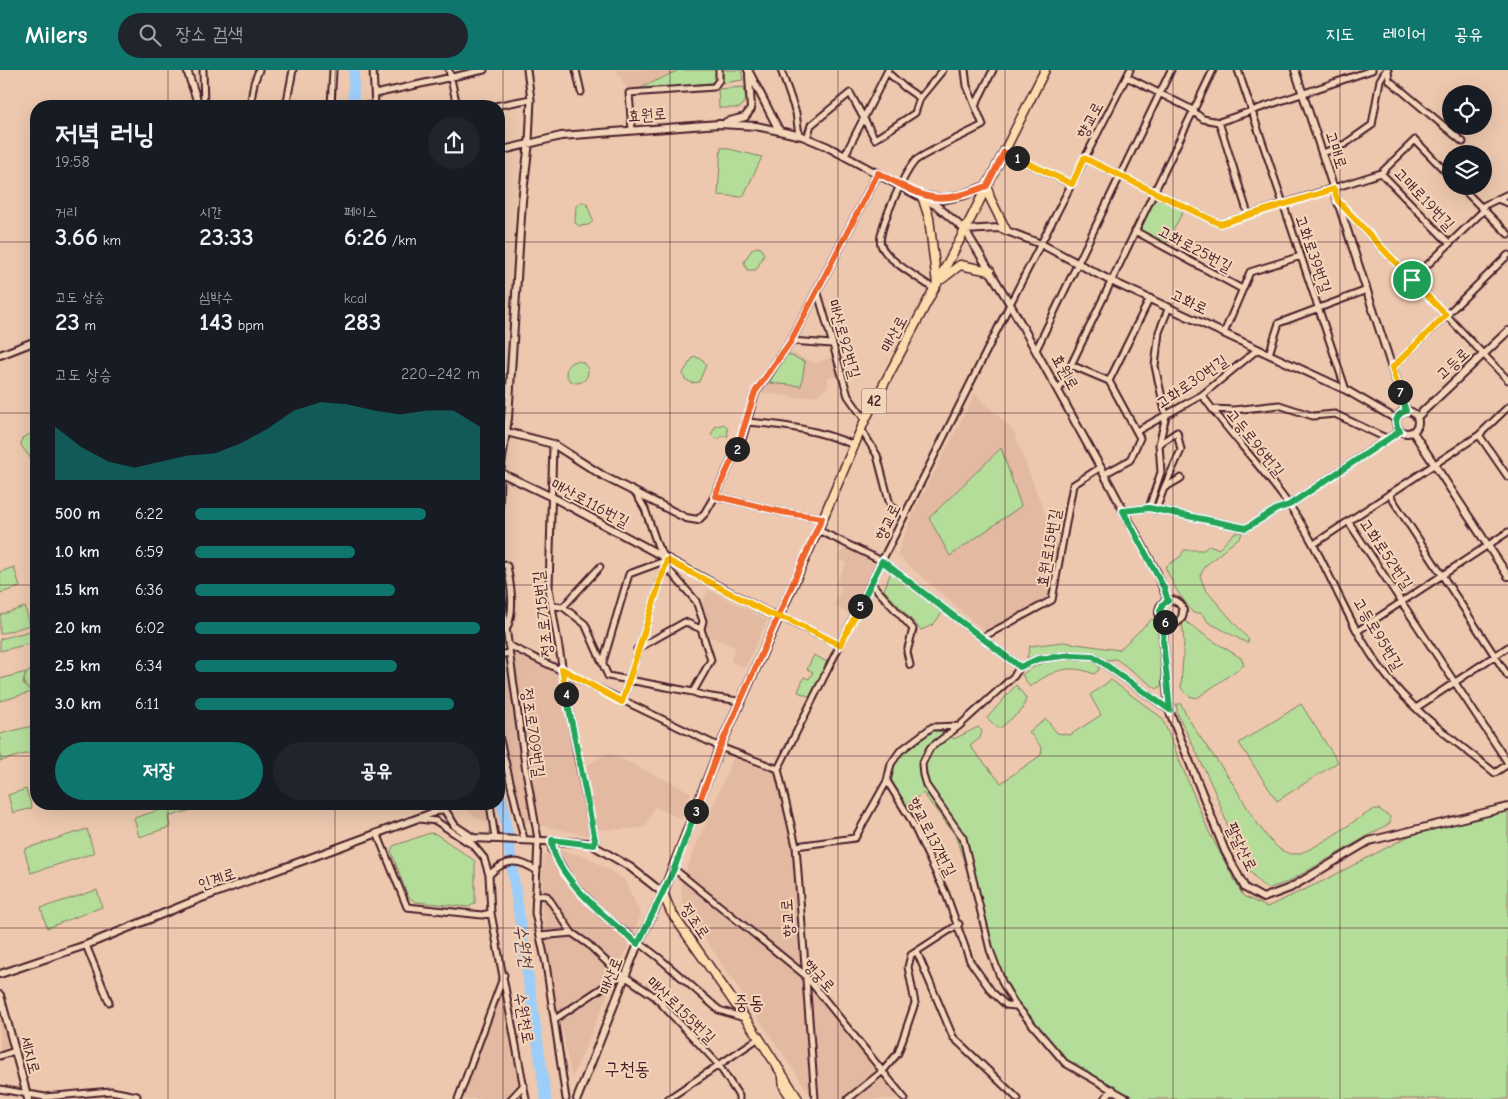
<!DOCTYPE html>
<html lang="ko">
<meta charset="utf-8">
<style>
body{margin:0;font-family:"Comic Neue","Poor Story",sans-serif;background:#20242c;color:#f1f3f6;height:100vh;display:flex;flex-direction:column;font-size:19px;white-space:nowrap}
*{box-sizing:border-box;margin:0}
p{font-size:16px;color:#9ea1a6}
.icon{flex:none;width:28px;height:28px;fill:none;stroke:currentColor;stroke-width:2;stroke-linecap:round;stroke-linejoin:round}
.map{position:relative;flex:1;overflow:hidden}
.details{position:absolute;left:30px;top:30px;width:475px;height:710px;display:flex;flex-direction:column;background:#171b24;border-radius:20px;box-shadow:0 5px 20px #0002}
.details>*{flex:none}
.tools{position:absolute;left:1442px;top:15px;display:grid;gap:10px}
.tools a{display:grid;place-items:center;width:50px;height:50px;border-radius:50%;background:#171b24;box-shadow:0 5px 20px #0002;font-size:25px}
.pin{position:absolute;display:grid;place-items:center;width:42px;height:42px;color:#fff;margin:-21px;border:2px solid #fff;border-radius:50%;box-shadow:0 1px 5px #0007}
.km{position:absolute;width:25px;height:25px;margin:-12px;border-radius:50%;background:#222;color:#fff;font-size:14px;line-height:25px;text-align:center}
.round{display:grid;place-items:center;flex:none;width:52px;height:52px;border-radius:26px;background:#20242c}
.headline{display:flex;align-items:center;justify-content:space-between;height:85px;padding:0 25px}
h1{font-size:28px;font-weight:700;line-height:38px}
.figures{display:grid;grid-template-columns:repeat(3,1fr);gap:8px;height:85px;padding:5px 25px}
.figures div{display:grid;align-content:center}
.figures b{font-size:25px;font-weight:700}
.figures small{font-size:14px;font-weight:400}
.figures p{font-size:14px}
.chart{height:140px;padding:10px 25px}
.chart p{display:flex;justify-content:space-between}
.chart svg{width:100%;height:90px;margin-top:5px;fill:#0f766e;opacity:.7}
.button{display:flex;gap:10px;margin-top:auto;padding:10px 25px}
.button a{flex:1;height:58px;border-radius:30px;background:#0f766e;color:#fff;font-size:20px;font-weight:700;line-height:58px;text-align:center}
.button a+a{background:#20242c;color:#f1f3f6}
ul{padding:0 25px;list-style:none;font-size:16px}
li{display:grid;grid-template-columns:80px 60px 1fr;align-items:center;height:38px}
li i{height:12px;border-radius:6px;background:#0f766e}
header{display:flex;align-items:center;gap:30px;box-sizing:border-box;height:70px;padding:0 25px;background:#0f766e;color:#fff}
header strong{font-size:24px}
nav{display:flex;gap:28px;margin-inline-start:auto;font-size:18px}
.search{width:350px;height:45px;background:#20242c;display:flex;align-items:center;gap:12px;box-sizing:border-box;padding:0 18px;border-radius:28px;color:#9ea1a6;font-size:19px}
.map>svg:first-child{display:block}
.built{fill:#e3b9a2}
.green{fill:#b5dd9a;stroke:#807e62}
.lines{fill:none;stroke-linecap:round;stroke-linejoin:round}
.river{stroke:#9dcef9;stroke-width:11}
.minor-casing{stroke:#4a1f2b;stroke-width:9}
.tertiary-casing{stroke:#4a1f2b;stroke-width:10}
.primary-casing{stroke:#4a1f2b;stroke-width:11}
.minor{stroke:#f3d6ba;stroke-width:5}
.tertiary{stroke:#f3d6ba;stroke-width:6}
.primary{stroke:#fcdcac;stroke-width:8}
.split-1-casing{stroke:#fff;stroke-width:10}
.split-2-casing{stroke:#fff;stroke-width:10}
.split-3-casing{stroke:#fff;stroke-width:10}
.split-4-casing{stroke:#fff;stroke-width:10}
.split-5-casing{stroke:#fff;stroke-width:10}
.split-6-casing{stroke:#fff;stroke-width:10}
.split-7-casing{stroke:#fff;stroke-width:10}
.split-8-casing{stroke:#fff;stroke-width:10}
.split-1{stroke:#f5b400;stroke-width:6}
.split-2{stroke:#f0652b;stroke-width:6}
.split-3{stroke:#f0652b;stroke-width:6}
.split-4{stroke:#22a559;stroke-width:6}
.split-5{stroke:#f5b400;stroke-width:6}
.split-6{stroke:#22a559;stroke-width:6}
.split-7{stroke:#22a559;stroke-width:6}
.split-8{stroke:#f5b400;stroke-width:6}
.grid{fill:none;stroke:#4a1f2b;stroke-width:1;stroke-opacity:0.55}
.labels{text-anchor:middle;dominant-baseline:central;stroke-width:4;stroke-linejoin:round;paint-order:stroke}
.shield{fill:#f3d6ba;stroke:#7d5656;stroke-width:1}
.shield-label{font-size:15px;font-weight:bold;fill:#4a1f2b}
.street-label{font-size:16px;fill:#4a1f2b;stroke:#f3d6ba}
.water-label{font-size:18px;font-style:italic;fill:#56394a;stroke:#f3d6ba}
.quarter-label{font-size:19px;fill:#4a1f2b;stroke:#f3d6ba}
</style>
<header>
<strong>Milers</strong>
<div class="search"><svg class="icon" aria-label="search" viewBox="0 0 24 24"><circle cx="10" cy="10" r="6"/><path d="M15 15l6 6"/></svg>장소 검색</div>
<nav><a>지도</a><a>레이어</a><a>공유</a></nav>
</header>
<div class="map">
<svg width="1508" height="1029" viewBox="0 0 1508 1029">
<rect width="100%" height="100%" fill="#edc8ae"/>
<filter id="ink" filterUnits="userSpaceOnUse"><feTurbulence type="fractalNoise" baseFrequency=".02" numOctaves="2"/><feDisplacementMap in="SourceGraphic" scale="10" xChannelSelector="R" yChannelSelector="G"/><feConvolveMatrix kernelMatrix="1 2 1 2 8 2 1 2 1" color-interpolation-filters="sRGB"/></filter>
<g filter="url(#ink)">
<path class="built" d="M616 0H677L629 22Z
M787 281 816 293 833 286 840 306 828 307V317L817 325 798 328 762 323 766 311Z
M975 324 1013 360 1058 478 1051 529 987 563 897 485 915 439Z
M844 477 879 496 853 546 834 535 842 517 836 514 846 493 838 489Z
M708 519 767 550 745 598 731 591 735 577 705 565V550L701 536Z
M514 581 560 601 590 766 540 755 525 670Z
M508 587 517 652 531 752 525 753 520 745 499 663V588Z
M609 683 691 722 682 749 654 737 645 758 598 760 585 696Z
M733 688 776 703 793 776 804 906 899 1029H813L682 835 681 812Z
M460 734H487L491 754 478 749Z
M557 780 585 786 624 809 641 845 572 1009 551 905 541 833 544 785Z
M499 918 505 919 521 1015 508 1029H460Z
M0 948 13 980 0 984Z"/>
<path class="green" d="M679 0H716V8L711 13 634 21Z
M723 0H741L743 10 723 13Z
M744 17 746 30 740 38H719L718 19Z
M721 77 762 87 743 127 718 125Z
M1157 126 1184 139 1167 173 1140 160Z
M582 132 587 134 593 151 589 155 579 156 575 153 576 136Z
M757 177 761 178 764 185 756 200H747L744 192 752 179Z
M787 284 805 292 801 316 769 313Z
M694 286 703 290 706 295 699 312 692 313 685 309 683 303Z
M566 302a11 11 0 1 1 22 0a11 11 0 1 1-22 0Z
M724 354 727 357 728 366H721L719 370 711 365 715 357Z
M35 362 36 384 31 389 21 375 22 368Z
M1001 378 1021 436 950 486 929 448Z
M1242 462 1241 466 1205 496 1200 506 1205 519 1249 570 1247 573 1208 552 1201 543H1193L1177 521 1165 497 1180 487 1184 480H1204L1209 475 1219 479 1234 463Z
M14 497 20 517 0 523V502Z
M891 502 944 540 933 555 921 560 884 520Z
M25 537 30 555 0 564V545Z
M1152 549 1157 553 1162 609 1161 616 1157 619 1116 589C1101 592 1099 584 1086 583 1067 581 1046 585 1027 588L1030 576 1063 572 1119 580Z
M1182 551H1185L1210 569 1241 588 1244 595 1197 628 1189 626 1181 618 1184 572Z
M30 561 33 573 0 581V569Z
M814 585 829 593 813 628 798 622 804 607 809 609 813 602 807 599Z
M1075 587 1093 588 1099 592V600L1094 604C1069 593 1051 601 1030 617L1022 605C1039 591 1054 589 1075 587Z
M36 599V621L30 620 25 615 24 609 27 602Z
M26 602 23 614 32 622 0 631V609Z
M1111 610 1162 648 1209 762 1243 826 1267 837 1323 811 1411 765 1474 746 1508 742V1029H1133L1067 990 1021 936 1003 907 955 765 923 723 906 735 888 705 900 684 934 660 944 661 954 669 978 657 982 661 980 668 970 676 1001 713 1041 685 1042 678 1029 662 1046 649 1057 663 1070 665 1101 645 1090 625Z
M1016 615 1026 628 1023 639 999 659 987 648Z
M1176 634H1181C1194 663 1216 687 1233 714 1246 734 1259 761 1277 777 1281 780 1289 785 1295 784 1313 783 1356 748 1375 739H1379L1390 747V753L1288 812 1267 819C1237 796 1228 751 1213 718 1202 693 1190 669 1178 645Z
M1301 634 1338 692 1277 731 1239 673Z
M36 655V681L0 691V664Z
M26 719 32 738 13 743 8 725Z
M178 734H204L201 737 168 747 170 757 139 767 134 748Z
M87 759 94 783 31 803 24 779Z
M430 763 436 764 475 791V833L469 837 416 832 408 827 391 781 393 776Z
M97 820 102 837 47 858 41 838Z"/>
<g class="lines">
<path class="river" d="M353 36 354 0
M499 722 504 742 546 1029"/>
<g class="minor-casing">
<path id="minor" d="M203 0 204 36
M373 0 375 36
M449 0 457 36
M527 0 531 29 529 72
M576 0 581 22
M781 0 796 43 799 65
M1238 0 1346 320
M1388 0 1389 10 1463 72
M887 2 904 17 920 28
M1127 7 1189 38 1203 49 1219 52
M375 24 484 0
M250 36 254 13 259 0
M286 36 293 0
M331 36 333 0
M361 36 375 35
M495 36 531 29
M975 36 993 0
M1219 52 1372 0
M1219 52 1248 144
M632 60 629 23 714 17 719 10V0
M807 68 811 55 850 23 875 69 915 43 920 28 943 0
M1004 82 1071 114
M1323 83 1345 74 1372 55 1380 10 1386 0
M845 85 888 0
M1084 88 1220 154 1381 103 1415 70 1451 107
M1381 103 1449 173
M1460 116 1508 164
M1497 129 1508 133
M1339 133 1508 310
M1481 137 1508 124
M1135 161 1242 219
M1412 210 1484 140
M934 219C921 209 886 190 881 175 876 162 905 102 915 91 922 84 971 62 983 55L967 16 965 0
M817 220 848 326 865 350
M1224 263 1250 202 1301 186
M791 271 832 274
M1036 280 1171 0
M1269 284 1279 253 1367 220
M1071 295 1109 311 1140 368 1130 390 1104 404
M1392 298 1508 185
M1109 311 1150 228
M1059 320 1213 0
M1202 325C1229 363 1262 397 1289 435 1327 488 1345 553 1385 604 1414 643 1457 672 1495 703L1508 694
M1212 339 1234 340 1279 335 1313 346 1335 344 1388 369
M746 352C784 355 819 360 854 375
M861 359 877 385 889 431 892 437 905 445
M1137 361 1202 325 1258 279
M1479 365 1508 407
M553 374 549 519 577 684 595 770 594 775
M1159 374 1177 362 1181 380 1164 418
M635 422 645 439 658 477 667 490 668 499 696 531 703 551 701 559
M1389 424 1508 606
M715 426 782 442 823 448
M1149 438 1161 402 1159 374 1166 346 1155 296 1159 262 1169 237
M1156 440 1164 418 1181 408
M1123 441 1149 438 1246 458 1277 439 1289 435 1399 361
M499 451 500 402
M1348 451 1508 693
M818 460 882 491 1020 597
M1314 474 1479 365 1508 337
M499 492 507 496C511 516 515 539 507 558
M499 507 525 695 538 769 535 843 546 894 566 1029
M871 513 913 559 907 582 910 595
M553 536 563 537 600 497
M563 537 585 554 608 606 693 622C708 629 725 627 741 632
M779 546 840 575
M1359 560 1508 462
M983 567 1052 530 1073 415 1101 397
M508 575 720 677 778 699
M637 579 685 552 701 559 711 590 693 622
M499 585 509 583
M603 592 629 504 667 490
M622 632 666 493
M1416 638 1508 577
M499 666 524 769
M887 711 910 748 946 824 970 891 992 922 1006 935 1015 936
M490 734 495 768
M419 749 436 751 469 773
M377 763 407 837 482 845 491 843
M464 764 484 788 489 805 491 843 526 1029
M552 771V780L570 810 604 846 658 887 719 940 744 948
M796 776 855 768 887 711 891 694 900 681 932 657 959 656
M674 799 805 905 905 1029
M489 805C506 788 519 789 537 801
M535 825 547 826 572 863 588 874 614 899 654 926 718 994 739 1026V1029
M540 866 572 863
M86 875 109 932
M917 882 953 967 1018 1029
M555 949 617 908 625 906
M0 986 15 981
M0 1019 45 1027 111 1021 137 1026
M458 1029 504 905
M511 1029 524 1015
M668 1029 759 968
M815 1029 796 776 778 699 1010 234 1130 0
M848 1029 883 1001 898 983 915 933 908 897 911 885 959 854
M1104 1029 1113 1019
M1128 1029 1065 993 1014 933 1003 914 990 880 963 768 926 715 923 705 922 694 930 678 959 656 1014 606 1020 597 1038 589 1073 585 1093 586 1169 640"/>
</g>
<g class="tertiary-casing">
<path id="tertiary" d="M187 0 199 36
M748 0 779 60
M1295 0 1406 341
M726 52 745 47 751 39 749 5
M499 81 561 66 719 54 756 56 802 66 826 76 937 136 965 160 1010 234 1104 404 1157 503 1168 531
M965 160 999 158 1041 174 1111 211 1346 320 1396 349
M0 285 36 271
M1396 352a11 11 0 1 1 22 0a11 11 0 1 1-22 0Z
M1417 347 1508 261
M499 360 553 374 605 407 686 448 698 450 705 443 715 426 742 368 755 323 791 271 878 103
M1413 362 1508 506
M499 402 556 429 770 544 779 546
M500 402 508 348 522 131 529 72
M1159 542a12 12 0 1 1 24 0a12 12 0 1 1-24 0Z
M1166 552 1163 570 1169 640 1225 781 1245 818 1263 828 1290 818 1369 771 1508 737
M441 734 455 756 473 768 589 773 630 797 663 823 638 874 577 1029
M0 904 86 875 199 829 443 739
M0 925 28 1029"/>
</g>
<g class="primary-casing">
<path id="primary" d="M987 116 990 128 1006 160
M942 209 960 195 990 201
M937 214 929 148 922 126 943 129 963 125 987 116
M783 1008 784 1017 792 1029
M798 1029 759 968 671 842 663 823 720 677 818 460 865 350 965 160 1045 0"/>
</g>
<use href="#minor" class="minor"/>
<use href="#tertiary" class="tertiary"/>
<use href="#primary" class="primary"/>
</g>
</g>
<g class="lines" filter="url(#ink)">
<g class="split-1-casing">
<path id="split-1" d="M1017 88 1072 114 1084 88 1220 154 1334 119 1338 131 1412 210"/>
</g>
<g class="split-2-casing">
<path id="split-2" d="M737 379 755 322 791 271 878 103C925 128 935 137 987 116L1004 82 1017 88"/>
</g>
<g class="split-3-casing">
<path id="split-3" d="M696 741 720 677 822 448 782 442 715 426 737 379"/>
</g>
<g class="split-4-casing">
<path id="split-4" d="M566 624 595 770 594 775 552 770C552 805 612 853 638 874L674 799 696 741"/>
</g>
<g class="split-5-casing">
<path id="split-5" d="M566 624 562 599 622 632 667 490 770 544 789 550 840 575 860 536"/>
</g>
<g class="split-6-casing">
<path id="split-6" d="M860 536 882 491 1020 597 1038 589 1072 585 1093 586 1170 640 1163 570 1165 552"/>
</g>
<g class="split-7-casing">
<path id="split-7" d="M1165 552 1160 541 1163 534 1168 531 1164 518 1123 441 1149 438 1246 458 1277 439 1289 435 1400 361C1393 353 1396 344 1406 341L1400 322"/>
</g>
<g class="split-8-casing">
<path id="split-8" d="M1400 322 1392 298 1446 245 1412 210"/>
</g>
<use href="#split-1" class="split-1"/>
<use href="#split-2" class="split-2"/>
<use href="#split-3" class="split-3"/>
<use href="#split-4" class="split-4"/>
<use href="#split-5" class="split-5"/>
<use href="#split-6" class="split-6"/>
<use href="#split-7" class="split-7"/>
<use href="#split-8" class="split-8"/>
</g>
<path class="grid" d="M168 0V36M335 0V36M503 0V1029M670 0V1029M838 0V1029M1005 0V1029M1173 0V1029M1340 0V1029M0 172H36M499 172H1508M0 343H36M499 343H1508M0 515H36M499 515H1508M0 686H36M499 686H1508M168 734V1029M335 734V1029M0 858H1508"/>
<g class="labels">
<rect class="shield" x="861.5" y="318.5" width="25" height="25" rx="4"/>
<g class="shield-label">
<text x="874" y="331">42</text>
</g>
<g class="street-label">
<text transform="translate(647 45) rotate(-4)">효원로</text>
<text transform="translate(1090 50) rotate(-62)">향교로</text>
<text transform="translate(1336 80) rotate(72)">고매로</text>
<text transform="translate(1424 129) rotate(46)">고매로19번길</text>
<text transform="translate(1195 179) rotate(28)">고화로25번길</text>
<text transform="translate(1313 184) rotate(71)">고화로39번길</text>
<text transform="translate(1189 232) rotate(25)">고화로</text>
<text transform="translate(894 264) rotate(-62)">매산로</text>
<text transform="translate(844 269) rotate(74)">매산로92번길</text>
<text transform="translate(1453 294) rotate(-43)">고등로</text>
<text transform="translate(1065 302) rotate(61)">효원로</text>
<text transform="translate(1192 312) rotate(-34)">고화로30번길</text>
<text transform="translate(1255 373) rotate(51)">고등로96번길</text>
<text transform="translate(590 433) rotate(28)">매산로116번길</text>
<text transform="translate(888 452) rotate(-64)">향교로</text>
<text transform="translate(1049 478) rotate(-80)">효원로15번길</text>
<text transform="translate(1386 484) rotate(56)">고화로52번길</text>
<text transform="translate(543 544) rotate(-96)">정조로715번길</text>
<text transform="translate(1378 564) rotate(59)">고등로95번길</text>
<text transform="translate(533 663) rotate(82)">정조로709번길</text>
<text transform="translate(932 767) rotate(63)">향교로137번길</text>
<text transform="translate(1241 777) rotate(64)">팔달산로</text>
<text transform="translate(217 809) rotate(-19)">인계로</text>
<text transform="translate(788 848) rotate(-94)">향교로</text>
<text transform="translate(695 851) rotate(56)">정조로</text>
<text transform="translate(611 906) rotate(-69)">매산로</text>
<text transform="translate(819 906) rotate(47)">행궁로</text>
<text transform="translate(681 940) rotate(44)">매산로155번길</text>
<text transform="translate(524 948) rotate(80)">수원천로</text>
<text transform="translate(30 985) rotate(75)">세지로</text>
</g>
<g class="water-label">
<text transform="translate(523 876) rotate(81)">수원천</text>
</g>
<g class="quarter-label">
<text x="749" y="933">중동</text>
<text x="627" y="999">구천동</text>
</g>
</g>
</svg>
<div class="tools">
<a><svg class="icon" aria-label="locate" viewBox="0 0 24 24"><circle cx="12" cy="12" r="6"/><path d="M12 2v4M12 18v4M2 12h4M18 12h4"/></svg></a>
<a><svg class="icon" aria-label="layers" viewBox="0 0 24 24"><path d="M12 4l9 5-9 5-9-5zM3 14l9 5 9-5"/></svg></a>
</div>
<div class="pin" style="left:1412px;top:210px;background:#1e9e55"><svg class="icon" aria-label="arrive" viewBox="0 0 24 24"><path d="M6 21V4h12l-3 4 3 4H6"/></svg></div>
<b class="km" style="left:1017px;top:88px">1</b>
<b class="km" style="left:737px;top:379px">2</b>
<b class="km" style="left:696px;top:741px">3</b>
<b class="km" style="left:566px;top:624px">4</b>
<b class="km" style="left:860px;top:536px">5</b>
<b class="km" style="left:1165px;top:552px">6</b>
<b class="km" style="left:1400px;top:322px">7</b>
<section class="details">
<div class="headline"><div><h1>저녁 러닝</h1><p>19:58</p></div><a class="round"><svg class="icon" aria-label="share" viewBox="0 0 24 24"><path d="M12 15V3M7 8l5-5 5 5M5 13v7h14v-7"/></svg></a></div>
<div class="figures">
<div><p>거리</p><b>3.66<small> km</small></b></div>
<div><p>시간</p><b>23:33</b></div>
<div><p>페이스</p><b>6:26<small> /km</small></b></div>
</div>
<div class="figures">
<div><p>고도 상승</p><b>23<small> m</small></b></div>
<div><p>심박수</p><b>143<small> bpm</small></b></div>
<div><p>kcal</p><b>283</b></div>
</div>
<div class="chart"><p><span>고도 상승</span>220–242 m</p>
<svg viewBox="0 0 160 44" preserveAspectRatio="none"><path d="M0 44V18L10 28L20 35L30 38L40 35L50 32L60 31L70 26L80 19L90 10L100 6L110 7L120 10L130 12L140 10L150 10L160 18V44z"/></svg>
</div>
<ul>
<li><b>500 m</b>6:22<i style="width:81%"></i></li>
<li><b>1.0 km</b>6:59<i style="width:56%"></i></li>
<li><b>1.5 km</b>6:36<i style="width:70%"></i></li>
<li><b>2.0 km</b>6:02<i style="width:100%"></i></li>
<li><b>2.5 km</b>6:34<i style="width:71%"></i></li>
<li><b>3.0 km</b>6:11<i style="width:91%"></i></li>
</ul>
<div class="button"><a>저장</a><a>공유</a></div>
</section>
</div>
